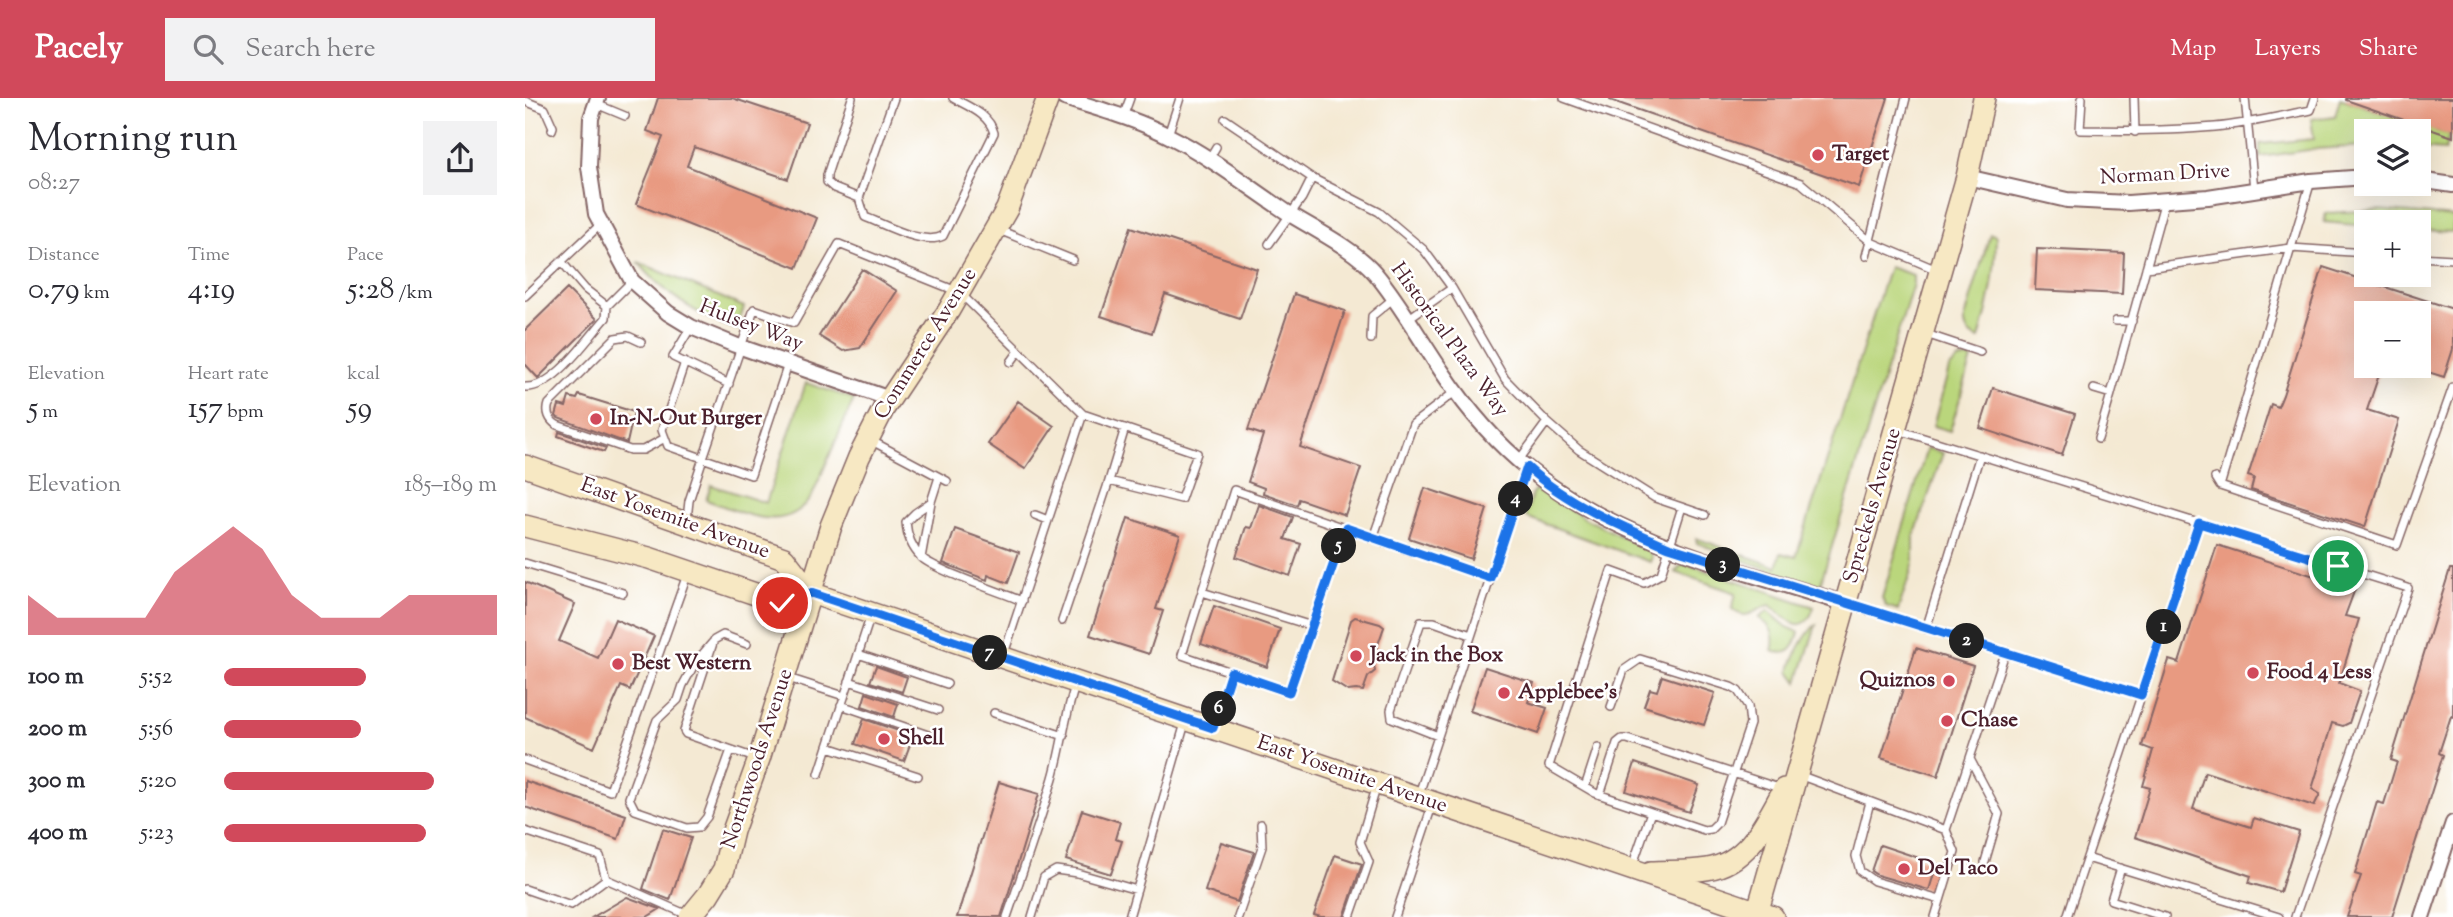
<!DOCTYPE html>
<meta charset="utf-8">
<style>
body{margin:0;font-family:"Sorts Mill Goudy",serif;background:#f2f2f3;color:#2b2b33;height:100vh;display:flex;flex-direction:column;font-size:26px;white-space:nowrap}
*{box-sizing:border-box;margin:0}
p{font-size:23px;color:#7c7c81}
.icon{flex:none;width:38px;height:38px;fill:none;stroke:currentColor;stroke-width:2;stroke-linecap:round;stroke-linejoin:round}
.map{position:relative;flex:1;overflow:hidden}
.details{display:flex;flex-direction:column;background:#fff;width:525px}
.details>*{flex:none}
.buttons{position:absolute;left:1829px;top:21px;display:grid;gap:14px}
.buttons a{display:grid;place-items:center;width:77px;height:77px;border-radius:0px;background:#fff;box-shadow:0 7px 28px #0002;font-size:35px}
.pin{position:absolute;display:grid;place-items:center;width:60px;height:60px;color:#fff;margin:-30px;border:4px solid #fff;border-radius:50%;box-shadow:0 2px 7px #0007}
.km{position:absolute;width:35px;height:35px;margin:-18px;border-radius:50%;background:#222;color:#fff;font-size:19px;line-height:35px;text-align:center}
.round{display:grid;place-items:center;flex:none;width:74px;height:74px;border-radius:0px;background:#f2f2f3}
.headline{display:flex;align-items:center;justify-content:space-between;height:119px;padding:0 28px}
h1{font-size:38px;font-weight:600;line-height:52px}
.figures{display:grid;grid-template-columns:repeat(3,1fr);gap:10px;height:119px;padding:7px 28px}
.figures div{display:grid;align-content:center}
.figures b{font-size:30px;font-weight:600}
.figures small{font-size:19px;font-weight:400}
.figures p{font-size:19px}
.chart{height:196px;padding:14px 28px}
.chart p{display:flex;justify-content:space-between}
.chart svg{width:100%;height:126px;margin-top:7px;fill:#d1495b;opacity:.7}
ul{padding:0 28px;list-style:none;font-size:23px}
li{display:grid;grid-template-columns:112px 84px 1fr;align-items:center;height:52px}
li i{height:18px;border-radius:9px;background:#d1495b}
header{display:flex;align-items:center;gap:42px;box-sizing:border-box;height:98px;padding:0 35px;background:#d1495b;color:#fff}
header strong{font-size:33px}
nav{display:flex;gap:38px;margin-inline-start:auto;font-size:24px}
.search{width:490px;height:63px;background:#f2f2f3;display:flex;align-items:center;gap:18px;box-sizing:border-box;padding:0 24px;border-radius:0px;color:#7c7c81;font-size:26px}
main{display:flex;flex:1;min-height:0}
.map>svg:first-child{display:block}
.green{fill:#bad67c;stroke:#827a54;stroke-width:2}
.building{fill:#e89a81}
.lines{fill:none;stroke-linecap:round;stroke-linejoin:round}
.lane-casing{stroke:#866666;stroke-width:10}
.street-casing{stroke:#866666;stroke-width:18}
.secondary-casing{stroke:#866666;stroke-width:24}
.lane{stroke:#fff;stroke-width:7}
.street{stroke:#fff;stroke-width:14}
.secondary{stroke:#f7e8c3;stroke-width:21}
.route-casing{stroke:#fff;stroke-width:14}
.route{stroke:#1a73e8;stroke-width:9}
.poi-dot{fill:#d1495b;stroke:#fff;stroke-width:2.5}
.labels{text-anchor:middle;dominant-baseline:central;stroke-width:5;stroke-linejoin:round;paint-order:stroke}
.poi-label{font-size:21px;font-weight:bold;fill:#4a1f2b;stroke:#fff;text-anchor:start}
.street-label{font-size:21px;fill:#4a1f2b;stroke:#fff}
</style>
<header>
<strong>Pacely</strong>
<div class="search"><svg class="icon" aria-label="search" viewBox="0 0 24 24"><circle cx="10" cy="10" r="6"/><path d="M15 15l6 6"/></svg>Search here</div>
<nav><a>Map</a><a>Layers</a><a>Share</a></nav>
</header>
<main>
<section class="details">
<div class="headline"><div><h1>Morning run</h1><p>08:27</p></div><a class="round"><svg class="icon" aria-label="share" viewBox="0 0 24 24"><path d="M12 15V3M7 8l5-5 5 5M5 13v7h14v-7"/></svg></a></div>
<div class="figures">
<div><p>Distance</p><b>0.79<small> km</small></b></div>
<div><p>Time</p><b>4:19</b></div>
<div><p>Pace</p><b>5:28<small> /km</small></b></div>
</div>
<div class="figures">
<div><p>Elevation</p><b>5<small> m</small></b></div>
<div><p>Heart rate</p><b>157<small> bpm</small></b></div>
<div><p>kcal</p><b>59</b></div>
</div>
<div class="chart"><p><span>Elevation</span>185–189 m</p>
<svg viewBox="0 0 160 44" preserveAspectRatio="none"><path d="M0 44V30L10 38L20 38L30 38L40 38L50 22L60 14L70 6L80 14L90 30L100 38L110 38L120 38L130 30L140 30L150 30L160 30V44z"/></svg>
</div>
<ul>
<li><b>100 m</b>5:52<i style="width:52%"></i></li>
<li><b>200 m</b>5:56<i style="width:50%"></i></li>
<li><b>300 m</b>5:20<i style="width:77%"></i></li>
<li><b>400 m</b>5:23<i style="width:74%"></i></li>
</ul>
</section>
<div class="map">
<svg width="1928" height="819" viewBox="0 0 1928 819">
<rect width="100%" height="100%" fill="#fff"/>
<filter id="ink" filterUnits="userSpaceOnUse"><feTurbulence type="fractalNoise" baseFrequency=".0143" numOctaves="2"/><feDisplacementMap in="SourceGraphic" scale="14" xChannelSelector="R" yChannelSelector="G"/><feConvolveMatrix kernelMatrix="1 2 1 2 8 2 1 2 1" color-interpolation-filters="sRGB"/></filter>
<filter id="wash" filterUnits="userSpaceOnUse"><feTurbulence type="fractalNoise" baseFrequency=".00686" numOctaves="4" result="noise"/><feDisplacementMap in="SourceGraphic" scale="28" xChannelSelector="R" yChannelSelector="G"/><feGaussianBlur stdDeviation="1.57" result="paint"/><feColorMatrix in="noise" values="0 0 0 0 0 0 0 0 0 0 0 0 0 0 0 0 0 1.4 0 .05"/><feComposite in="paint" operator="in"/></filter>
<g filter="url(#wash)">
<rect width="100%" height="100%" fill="#f4e9d3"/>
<path class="green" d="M1815 0 1924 37 1920 52 1894 50V33H1841V48L1790 51 1735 59V46L1789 41 1786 21 1810 18Z
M1856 112 1928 119V134L1894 132V124H1841V128L1799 124 1801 115Z
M1465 136 1470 137 1471 140C1470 179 1465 204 1454 241 1443 237 1439 231 1440 220Z
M113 164 219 209 212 231C172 218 140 197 113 164Z
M1364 169 1388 177V186L1294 490 1172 445 1171 440 1252 469 1256 455 1271 459Z
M1444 260 1447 261 1425 333 1408 328 1424 271 1433 262Z
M281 285 329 301 287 398C260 439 218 414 181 402L186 387 241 405Z
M1402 350 1418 355 1389 439V464L1373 512 1361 508 1357 500Z
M1010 392H1018L1059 420 1124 452 1127 459 1125 464 1001 419 1007 396Z
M1159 465 1289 509C1279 541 1262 521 1245 507 1231 510 1222 525 1207 511L1211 495 1150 474Z
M1243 513 1262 529 1274 534C1270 550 1265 559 1247 553 1251 538 1247 528 1234 520Z
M1291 527 1273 584 1265 573C1267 562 1282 532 1291 527Z"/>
<g id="blocks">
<path class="building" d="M133 0H207L282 25 263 81 169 49 162 68 292 120 272 170 111 106 138 39 122 33Z
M1085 0H1363L1334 89 1085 2Z
M1821 0H1928V39L1821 2Z
M606 129 732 171 715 221 640 196 627 235 576 218Z
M1512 151 1599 155 1597 196 1510 192Z
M1798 169 1928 211V251L1919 279 1900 273 1902 267 1894 264V215H1841V268H1857L1842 312 1874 322 1840 429 1726 392 1729 380 1723 378 1746 306 1753 309 1758 297Z
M337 171 372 193 335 250 318 253 294 238Z
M42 191 72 221 13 280 0 266V232Z
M769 196 820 213 775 349 836 370 820 417 774 401 772 407 738 395 739 390 723 384 738 337 723 332Z
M1468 290 1550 316 1537 357 1455 330Z
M54 297 109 314 102 345 33 320 31 318 34 307 41 309 44 299 52 301Z
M493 303 529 328 500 371 463 346Z
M34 334 81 350 79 354 33 338Z
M900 390 962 411 946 461 884 440Z
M734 407 768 419 760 441 776 446 765 478 711 459 721 429 726 430Z
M603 420 655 437 631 511 638 513 624 556 565 537Z
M430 431 494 454 483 485 463 477 462 482 418 465Z
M1692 447 1830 491 1820 518 1834 521 1814 585 1835 593 1824 625 1818 628 1807 625 1787 691 1795 696 1789 708 1680 674 1668 711 1726 729 1729 720 1774 734 1755 794 1724 785 1726 778 1610 739 1625 690 1618 688 1628 652 1617 648 1644 562 1654 565Z
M1925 471H1928V619L1926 618 1914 655 1918 657 1867 819H1822L1836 778 1830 776 1852 704 1859 706 1872 664 1866 662Z
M0 484 50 506 34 543 73 560 90 521 129 538 105 592 96 588 69 650 0 619Z
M689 508 755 531 742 569 676 546Z
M830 519 855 526 859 529 848 561 850 573 843 579 838 593 831 592 823 593 807 583 826 522Z
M1391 550 1448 568 1413 678 1356 660Z
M351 568 382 579 377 594 345 584Z
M960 569 1009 585 1003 604 1022 610 1013 636 945 613Z
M1137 578 1190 595 1179 627 1119 608 1125 591 1132 593Z
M341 595 373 606 369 619 337 608Z
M339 621 388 638 379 663 330 646Z
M1110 665 1174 687 1164 714 1101 693Z
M0 683 101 717 93 741 0 709Z
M474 684 514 696 482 800 476 819H432Z
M557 712 595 724 590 741 597 743 586 776 541 762Z
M138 731 166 740 145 802 118 791Z
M696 744 729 754 712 804 680 793Z
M1355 747 1412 766 1404 792 1352 777 1346 773Z
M810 757 837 766 819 819H796L789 817Z
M102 799 135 811 122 819H68Z"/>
</g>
</g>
<g filter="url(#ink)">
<use href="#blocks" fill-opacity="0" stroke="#866666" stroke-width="2"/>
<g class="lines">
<g class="lane-casing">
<path id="lane" d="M327 0 302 77V84L309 90 334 100
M369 0 334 100 340 119C361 127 398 148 418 138L469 35C464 16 444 9 428 0
M1039 0 1276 85 1346 144 1412 172
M1557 0 1555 32C1600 33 1645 33 1690 29 1723 26 1755 18 1786 12L1790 0
M1609 0 1610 34
M1720 0 1729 91
M0 3 20 11 28 29 27 32
M71 6 100 18
M598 19 605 0
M700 21 787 80
M643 37 655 0
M684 61 691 49
M474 132 548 162
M744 146 777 100 787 80 854 114 899 152 927 190
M1341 158 1381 0
M1894 159 1928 161
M36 163 60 191 82 208
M1621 170 1766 150 1841 155
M0 198 76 126
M884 220 927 190 980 281 1022 324 1054 352 1130 400 1180 417
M1591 223H1607
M166 229 148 259 204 286
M1398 235 1455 254
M846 241 847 218 869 200
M116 244 103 238 90 240 24 306C21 314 24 322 32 327L105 352H118L140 340
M160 264 137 332 143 348 226 377 263 266
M486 264 494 253
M0 289C29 291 62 241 81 220L82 208 107 183
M1569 291 1586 296 1640 102
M931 293 888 326 848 440 965 480
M1373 332 1883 490 1770 819
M1573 341 1586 296
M345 342 422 383
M994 362 1022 324
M414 379 406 404 390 415 381 424C382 437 387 450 396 459 409 472 476 494 497 503
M1690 380 1695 388 1786 83
M584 383 600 330
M1695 388 1872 447 1928 289
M510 417 523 422
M162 421 164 403 178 360 229 211 269 225 314 146 434 194 558 316 478 559
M396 460 406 404
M0 465 98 495
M677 494 787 528
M1323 506 1616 597
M537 523 584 383 656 401 672 355 558 316
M1401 531 1455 357
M187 545 170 565 158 587 153 602 132 622 104 700 110 712 162 730 174 729 182 719 206 652
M222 546 198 537 189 542 159 633 161 636 233 661
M333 556 422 586
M706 574 764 594 821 430
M260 579 319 598
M324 583 413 612
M316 607 406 638
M1086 609 1099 572 1115 561 1206 589 1213 593 1223 608 1225 626 1192 725 1186 731 1179 732 1126 714
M469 615 539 638
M688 629 706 574 657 557 709 392 848 440
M913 638 867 620 866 612 896 524H909L946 537
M303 649 393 678
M1445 661 1474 716 1460 764
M0 662 85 693 163 474
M294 676 346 517
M1274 677 1421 732
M1060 689 1073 649
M1075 697 1092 645 1097 641H1102L1254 690
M893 699 1002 369
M1345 704 1331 758 1335 773 1349 783 1415 802
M0 733 75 758 81 781
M1562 760 1754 819
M1107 769 1126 714 1070 695 1024 668 1086 473 1119 485 1136 476 1157 409
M1596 770 1586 802 1640 819
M81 781 165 818
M0 791 46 807 81 781
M482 819C498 773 514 727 528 680 537 649 540 616 551 585
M507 819 519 779 531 772 552 775 612 792
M604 819 660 625
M713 819 737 749 736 726
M825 819 844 764 835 744 852 687
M870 819 908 705
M1410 819 1430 754 1421 732 1480 555
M1542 819 1674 425"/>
</g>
<g class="street-casing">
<path id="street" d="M73 0 66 20 64 69 71 116 107 183 143 215 166 229 210 247 365 301
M539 0C574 11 611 21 644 38 686 59 724 89 763 115 789 131 831 152 850 175 876 206 895 242 918 275 942 311 972 346 1006 373 1096 445 1213 471 1321 506
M1442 79 1542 102 1603 105 1683 99 1786 83 1841 79
M1894 82 1928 87
M1897 819 1928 725"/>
</g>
<g class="secondary-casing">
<path id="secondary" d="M0 368 259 460 286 495 1248 819
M0 428 124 460 257 505 286 495
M1126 774C1144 773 1164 774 1182 771 1223 765 1241 724 1259 691
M165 819 183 797 199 771 208 733 234 661 306 428 334 359 359 310 424 212 482 111 523 0
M1231 819 1442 79 1459 0"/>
</g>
<use href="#lane" class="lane"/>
<use href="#street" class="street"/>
<use href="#secondary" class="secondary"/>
</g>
</g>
<g class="lines" filter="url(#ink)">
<g class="route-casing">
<path id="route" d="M257 505 286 495 688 630 706 574 764 594 821 430 965 480 1002 369C1041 405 1095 428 1144 449L1616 597 1674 425 1813 468"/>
</g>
<use href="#route" class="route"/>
</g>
<g class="poi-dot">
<circle cx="1293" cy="57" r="7"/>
<circle cx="71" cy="321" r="7"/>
<circle cx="831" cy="558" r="7"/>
<circle cx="93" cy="566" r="7"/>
<circle cx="1728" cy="575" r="7"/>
<circle cx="1424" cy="583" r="7"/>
<circle cx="979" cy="595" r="7"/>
<circle cx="1422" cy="623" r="7"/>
<circle cx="359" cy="641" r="7"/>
<circle cx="1379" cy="771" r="7"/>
</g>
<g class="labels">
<g class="poi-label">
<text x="1307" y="57">Target</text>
<text x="85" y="321">In-N-Out Burger</text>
<text x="845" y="558">Jack in the Box</text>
<text x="107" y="566">Best Western</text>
<text x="1742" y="575">Food 4 Less</text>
<text x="1410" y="583" text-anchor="end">Quiznos</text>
<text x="993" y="595">Applebee's</text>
<text x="1436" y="623">Chase</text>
<text x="373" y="641">Shell</text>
<text x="1393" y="771">Del Taco</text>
</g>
<g class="street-label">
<text transform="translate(1640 77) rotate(-3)">Norman Drive</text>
<text transform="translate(226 228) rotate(21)">Hulsey Way</text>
<text transform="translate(924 242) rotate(54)">Historical Plaza Way</text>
<text transform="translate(401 246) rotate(-58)">Commerce Avenue</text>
<text transform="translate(1348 408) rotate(-74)">Spreckels Avenue</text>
<text transform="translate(150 421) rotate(20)">East Yosemite Avenue</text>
<text transform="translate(233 661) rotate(-72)">Northwoods Avenue</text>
<text transform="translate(827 677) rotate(19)">East Yosemite Avenue</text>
</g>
</g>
</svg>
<div class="buttons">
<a><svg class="icon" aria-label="layers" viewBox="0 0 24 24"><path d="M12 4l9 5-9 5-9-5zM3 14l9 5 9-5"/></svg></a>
<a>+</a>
<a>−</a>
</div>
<div class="pin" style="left:1813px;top:468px;background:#1e9e55"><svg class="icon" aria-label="arrive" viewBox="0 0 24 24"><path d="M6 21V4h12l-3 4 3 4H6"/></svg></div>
<div class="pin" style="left:257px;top:505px;background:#d93025"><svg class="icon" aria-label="check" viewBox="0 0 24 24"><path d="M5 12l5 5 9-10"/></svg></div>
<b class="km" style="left:1639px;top:529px">1</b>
<b class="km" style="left:1442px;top:543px">2</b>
<b class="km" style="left:1198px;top:467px">3</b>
<b class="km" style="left:991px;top:401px">4</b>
<b class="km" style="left:814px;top:448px">5</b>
<b class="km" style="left:694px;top:611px">6</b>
<b class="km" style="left:465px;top:555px">7</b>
</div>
</main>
